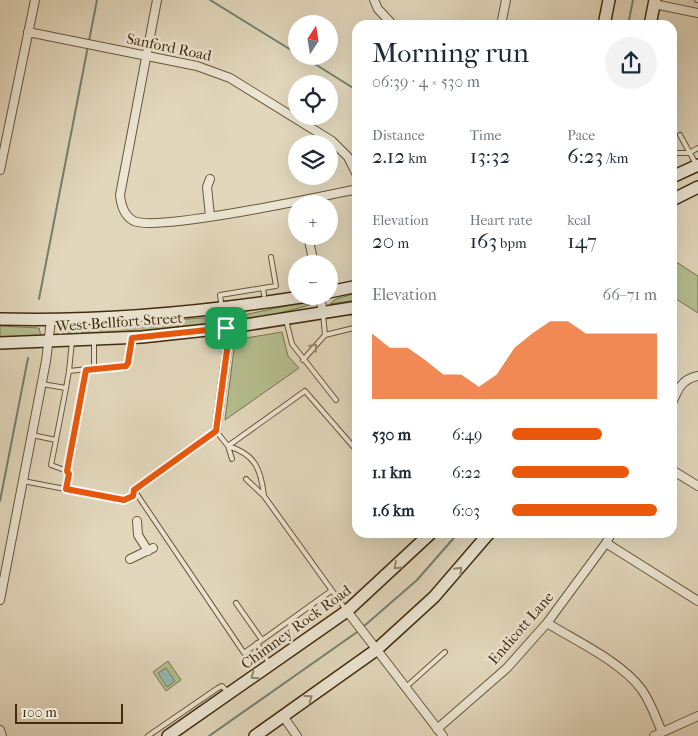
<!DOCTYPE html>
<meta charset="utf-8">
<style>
body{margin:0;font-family:"IM FELL French Canon",serif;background:#f2f2f3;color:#1f2937;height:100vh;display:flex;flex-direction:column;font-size:19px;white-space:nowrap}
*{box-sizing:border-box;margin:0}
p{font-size:16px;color:#747a83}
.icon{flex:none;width:28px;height:28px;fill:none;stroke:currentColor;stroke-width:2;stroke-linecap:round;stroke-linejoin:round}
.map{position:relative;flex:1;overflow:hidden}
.details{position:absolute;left:352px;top:20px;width:325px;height:518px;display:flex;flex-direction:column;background:#fff;border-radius:15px;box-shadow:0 5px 20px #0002}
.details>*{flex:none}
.needle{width:32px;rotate:12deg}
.fabs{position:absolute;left:288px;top:15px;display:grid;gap:10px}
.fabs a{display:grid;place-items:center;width:50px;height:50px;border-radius:50%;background:#fff;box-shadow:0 5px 20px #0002;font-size:25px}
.scale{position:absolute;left:15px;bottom:12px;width:108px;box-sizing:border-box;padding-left:5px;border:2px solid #422c0d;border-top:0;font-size:14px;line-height:18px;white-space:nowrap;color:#422c0d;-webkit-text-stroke:4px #ece5d3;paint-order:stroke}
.pin{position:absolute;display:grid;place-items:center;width:42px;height:42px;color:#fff;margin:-21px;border-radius:10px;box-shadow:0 2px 8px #0006}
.round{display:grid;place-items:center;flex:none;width:52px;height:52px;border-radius:26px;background:#f2f2f3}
.summary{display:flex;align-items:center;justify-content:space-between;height:85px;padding:0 20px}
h1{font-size:28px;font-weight:600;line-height:38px}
.metrics{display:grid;grid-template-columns:repeat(3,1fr);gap:8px;height:85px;padding:5px 20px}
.metrics div{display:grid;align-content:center}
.metrics b{font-size:21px;font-weight:600}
.metrics small{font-size:14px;font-weight:400}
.metrics p{font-size:14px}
.chart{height:140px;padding:10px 20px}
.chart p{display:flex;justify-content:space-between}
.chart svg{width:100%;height:90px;margin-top:5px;fill:#ea580c;opacity:.7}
ul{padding:0 20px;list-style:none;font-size:16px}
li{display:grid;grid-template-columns:80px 60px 1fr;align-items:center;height:38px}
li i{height:12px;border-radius:6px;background:#ea580c}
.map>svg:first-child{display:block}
.green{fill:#b5be8f;stroke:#7c754e}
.water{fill:#95b9b2;stroke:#748170}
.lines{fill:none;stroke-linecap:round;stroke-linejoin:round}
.stream{stroke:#748170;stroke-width:2}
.lane-casing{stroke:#6a5739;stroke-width:6}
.street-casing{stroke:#6a5739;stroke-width:10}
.secondary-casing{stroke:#422c0d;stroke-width:14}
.lane{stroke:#ece5d3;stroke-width:4}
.street{stroke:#ece5d3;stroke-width:8}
.secondary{stroke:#ece5d3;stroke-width:11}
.oneway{stroke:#978870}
.route-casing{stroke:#fff;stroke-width:10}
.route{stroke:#ea580c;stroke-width:6}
.labels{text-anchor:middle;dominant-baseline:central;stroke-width:5;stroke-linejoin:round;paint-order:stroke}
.street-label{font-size:15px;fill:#422c0d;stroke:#ece5d3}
</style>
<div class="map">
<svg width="698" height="736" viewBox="0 0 698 736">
<rect width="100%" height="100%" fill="#e2d7bc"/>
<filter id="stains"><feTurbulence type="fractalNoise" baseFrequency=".004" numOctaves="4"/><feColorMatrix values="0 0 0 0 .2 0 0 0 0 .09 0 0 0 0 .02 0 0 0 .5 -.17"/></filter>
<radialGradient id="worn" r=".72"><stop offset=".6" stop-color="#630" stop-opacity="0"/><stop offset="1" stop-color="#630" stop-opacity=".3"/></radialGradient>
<path class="green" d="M673 260 698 276V313L673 297Z
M357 293V300L330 304 336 299Z
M300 303 310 305 249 321 232 320 239 316Z
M200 318H212L214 322 202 327 76 336 62 335 61 330Z
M0 326 39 328 41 336 0 338Z
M282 332 288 356 299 368 225 420 234 349V340Z
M168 661 181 680 166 691 153 672Z"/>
<path class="water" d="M166 668 175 681 167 687 158 673Z"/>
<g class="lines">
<path class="stream" d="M210 0 296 53
M628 25 633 0
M89 41 97 0
M302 56 358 91
M39 299 88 46
M0 501 28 358
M363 627 417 580 459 532
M209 736 360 630"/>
<g class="lane-casing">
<path id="lane" d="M697 0H698
M672 98V103
M680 135 696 164
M672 153H689L698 148
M263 288 276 286 271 257
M221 302 220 295 263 288 264 295
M353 308 358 330
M323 314 325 335
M286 320 292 344 336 400
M94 341V369
M303 360 325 335 358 327
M69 371 72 341
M42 384 66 388 69 371 126 365 128 363 132 338
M32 435 56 440 66 388
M56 440 51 465 67 471 69 474 66 489
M228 446 305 391 358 452
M228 446C255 454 261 469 264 496
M67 471 86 370
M246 479 264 496 346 610
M23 481 123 500 133 496 134 490 216 431 228 446 232 459
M134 490 244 653 331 591
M236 603 262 640
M257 643 269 663
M406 687 445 652
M148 736 218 688 222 686 228 692"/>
</g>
<g class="street-casing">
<path id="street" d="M157 0 120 195C121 205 124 216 134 221 158 232 323 196 358 189
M374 0 378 9 393 25
M654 4 698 13
M501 25 506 0
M28 32 197 66 230 78 332 141 348 157 358 177
M0 170 35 0
M210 216 207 187 210 179
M308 236 314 264
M320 296 323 313
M672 403C678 389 682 379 698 376
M216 431 227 350 223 309
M672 470 698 486
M137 521 138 535 148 551
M606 543 698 601
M130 559 153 548
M0 600 46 361 51 320
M347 611 443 736
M547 623C576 641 622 662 642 690 651 703 656 718 662 732
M283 716 297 736
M437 729 507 668 547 623 606 543 612 532
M0 730 2 736
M654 736 698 716"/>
</g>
<g class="secondary-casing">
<path id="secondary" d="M604 25 609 0
M650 25 655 0
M672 177 698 165
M672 200 698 187
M329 292 358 286
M0 319C104 322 205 312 308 296
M0 343 142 337 226 328 358 307
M168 736 347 611 432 532
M255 736 376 650 434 597 490 532"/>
</g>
<use href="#lane" class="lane"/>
<use href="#street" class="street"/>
<use href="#secondary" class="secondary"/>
</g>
<defs><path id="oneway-chevron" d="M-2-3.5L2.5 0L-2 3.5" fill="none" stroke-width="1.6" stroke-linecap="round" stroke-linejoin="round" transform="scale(1.25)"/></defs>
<g class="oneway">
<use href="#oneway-chevron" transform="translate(314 347) rotate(-49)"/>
<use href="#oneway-chevron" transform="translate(397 566) rotate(137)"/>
<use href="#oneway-chevron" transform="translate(459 570) rotate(-47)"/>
<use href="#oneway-chevron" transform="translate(254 676) rotate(145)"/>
<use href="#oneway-chevron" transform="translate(309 698) rotate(-36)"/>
</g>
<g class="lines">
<g class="route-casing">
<path id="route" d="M226 328 227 350 216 431 134 490 133 496 124 500 66 489 69 474 67 471 86 370 126 366 128 363 132 338Z"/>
</g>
<use href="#route" class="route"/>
</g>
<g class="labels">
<g class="street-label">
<text transform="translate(169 47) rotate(12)">Sanford Road</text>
<text transform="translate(119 322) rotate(-4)">West Bellfort Street</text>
<text transform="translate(296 627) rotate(-36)">Chimney Rock Road</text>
<text transform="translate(521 628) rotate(-49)">Endicott Lane</text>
</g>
</g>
<rect width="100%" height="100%" filter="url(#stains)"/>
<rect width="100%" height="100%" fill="url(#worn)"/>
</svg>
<div class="fabs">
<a><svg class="needle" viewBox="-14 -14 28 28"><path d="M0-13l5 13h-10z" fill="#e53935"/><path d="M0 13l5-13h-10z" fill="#747a83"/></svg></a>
<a><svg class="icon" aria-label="locate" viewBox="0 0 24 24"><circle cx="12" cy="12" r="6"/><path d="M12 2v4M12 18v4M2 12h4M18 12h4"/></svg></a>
<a><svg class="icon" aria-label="layers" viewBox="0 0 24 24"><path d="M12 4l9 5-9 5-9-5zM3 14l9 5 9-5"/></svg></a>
<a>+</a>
<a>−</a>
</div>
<div class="scale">100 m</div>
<div class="pin" style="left:226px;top:328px;background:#1e9e55"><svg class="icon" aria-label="arrive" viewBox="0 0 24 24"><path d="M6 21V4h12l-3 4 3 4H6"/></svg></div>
<section class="details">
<div class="summary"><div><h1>Morning run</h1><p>06:39 · 4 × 530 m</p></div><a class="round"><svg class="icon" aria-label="share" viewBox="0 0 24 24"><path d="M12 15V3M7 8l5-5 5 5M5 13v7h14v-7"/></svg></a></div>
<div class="metrics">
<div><p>Distance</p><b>2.12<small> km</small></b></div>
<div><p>Time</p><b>13:32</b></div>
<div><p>Pace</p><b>6:23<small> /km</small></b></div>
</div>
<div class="metrics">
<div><p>Elevation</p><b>20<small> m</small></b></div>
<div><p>Heart rate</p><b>163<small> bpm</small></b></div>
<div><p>kcal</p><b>147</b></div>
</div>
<div class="chart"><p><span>Elevation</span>66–71 m</p>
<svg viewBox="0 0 160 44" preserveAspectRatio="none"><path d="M0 44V12L10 19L20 19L30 25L40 32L50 32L60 38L70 32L80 19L90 12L100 6L110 6L120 12L130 12L140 12L150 12L160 12V44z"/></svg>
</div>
<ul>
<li><b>530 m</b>6:49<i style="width:62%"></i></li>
<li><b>1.1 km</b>6:22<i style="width:81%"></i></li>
<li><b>1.6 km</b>6:03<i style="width:100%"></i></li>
</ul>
</section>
</div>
